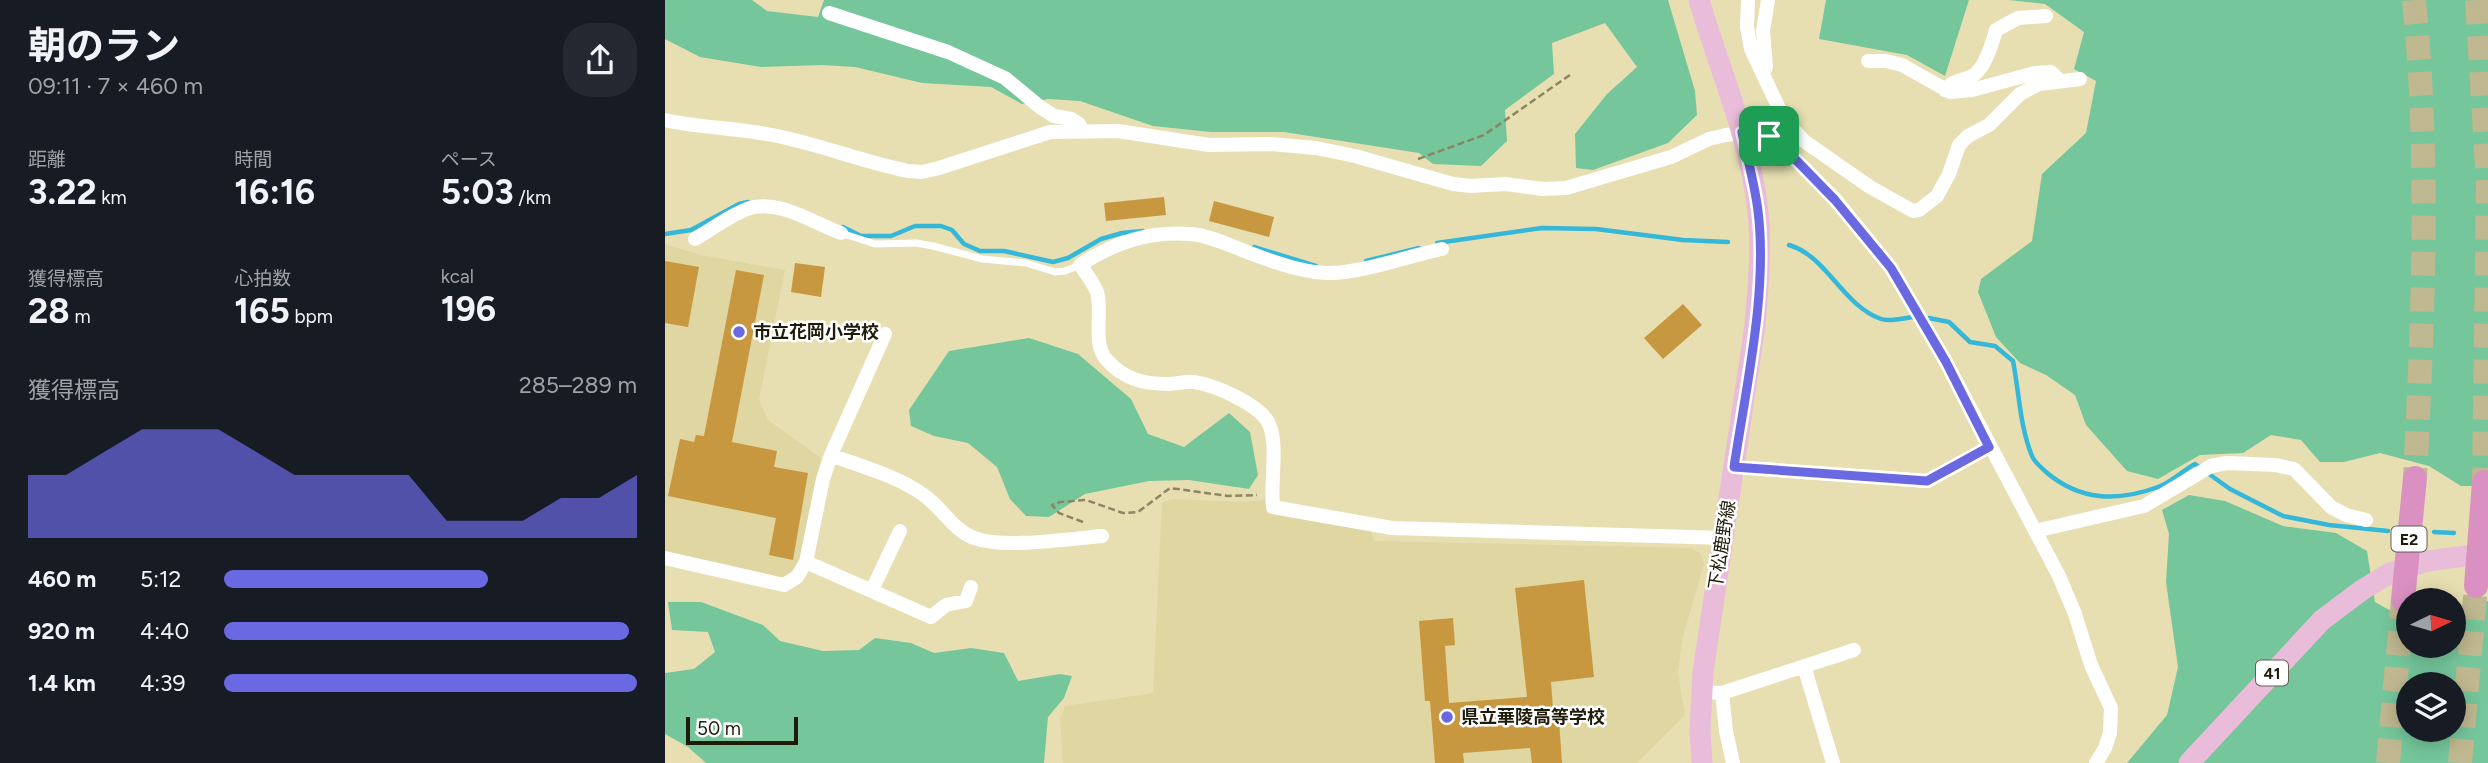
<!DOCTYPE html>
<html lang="ja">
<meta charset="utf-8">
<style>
body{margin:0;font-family:Figtree,"Noto Sans JP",sans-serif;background:#242831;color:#f1f3f6;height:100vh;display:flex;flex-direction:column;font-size:26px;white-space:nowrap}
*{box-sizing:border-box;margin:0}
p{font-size:23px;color:#9ea1a6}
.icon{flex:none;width:38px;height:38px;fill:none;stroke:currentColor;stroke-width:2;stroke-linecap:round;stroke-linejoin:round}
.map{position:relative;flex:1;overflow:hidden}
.panel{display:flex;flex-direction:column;background:#171b24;width:665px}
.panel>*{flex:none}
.needle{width:46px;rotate:85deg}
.fabs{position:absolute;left:1731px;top:588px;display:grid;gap:14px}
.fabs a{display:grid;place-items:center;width:70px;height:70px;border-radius:50%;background:#171b24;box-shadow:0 4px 18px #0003;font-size:35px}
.scale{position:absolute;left:21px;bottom:18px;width:112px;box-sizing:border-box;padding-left:7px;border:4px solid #1e1b0a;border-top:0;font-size:19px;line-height:24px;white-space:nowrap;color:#1e1b0a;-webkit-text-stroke:5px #fff;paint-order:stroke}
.pin{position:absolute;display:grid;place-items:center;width:60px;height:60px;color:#fff;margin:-30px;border-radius:14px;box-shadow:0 4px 10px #0006}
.round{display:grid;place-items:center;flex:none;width:74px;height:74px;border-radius:28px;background:#242831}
.summary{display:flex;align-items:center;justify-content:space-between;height:119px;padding:0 28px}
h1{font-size:38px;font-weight:700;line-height:52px}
.metrics{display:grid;grid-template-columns:repeat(3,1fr);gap:10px;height:119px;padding:7px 28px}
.metrics div{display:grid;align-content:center}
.metrics b{font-size:35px;font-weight:700}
.metrics small{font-size:19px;font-weight:400}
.metrics p{font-size:19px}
.chart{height:196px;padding:14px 28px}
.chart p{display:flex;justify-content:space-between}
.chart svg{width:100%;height:126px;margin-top:7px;fill:#6a69e2;opacity:.7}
ul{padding:0 28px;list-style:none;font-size:23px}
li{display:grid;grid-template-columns:112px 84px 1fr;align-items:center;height:52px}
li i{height:18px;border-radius:9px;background:#6a69e2}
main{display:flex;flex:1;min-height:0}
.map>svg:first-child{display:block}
.built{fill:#dfd6a1}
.green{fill:#75c69b;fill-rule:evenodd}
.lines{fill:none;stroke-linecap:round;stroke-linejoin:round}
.stream{stroke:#35b7da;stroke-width:4.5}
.building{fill:#c7983f}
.motorway-tunnel{stroke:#bfb890;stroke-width:24;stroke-dasharray:24 12;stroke-linecap:butt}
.path{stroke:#8b8565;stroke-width:2.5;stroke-dasharray:7 3.5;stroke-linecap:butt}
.service{stroke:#fff;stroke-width:7}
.minor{stroke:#fff;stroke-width:14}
.primary{stroke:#e9bdda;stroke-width:21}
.motorway{stroke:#da91c2;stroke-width:24}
.route-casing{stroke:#fff;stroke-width:14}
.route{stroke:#6a69e2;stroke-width:9}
.poi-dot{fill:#6a69e2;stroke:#fff;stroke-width:2.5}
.labels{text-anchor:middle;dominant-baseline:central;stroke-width:5;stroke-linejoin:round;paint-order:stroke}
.shield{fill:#fff;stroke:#625f54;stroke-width:2}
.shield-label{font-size:16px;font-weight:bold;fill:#1e1b0a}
.poi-label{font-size:18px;font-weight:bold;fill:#1e1b0a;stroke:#fff;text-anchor:start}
.street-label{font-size:18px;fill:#1e1b0a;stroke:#fff}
</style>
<main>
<section class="panel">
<div class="summary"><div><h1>朝のラン</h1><p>09:11 · 7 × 460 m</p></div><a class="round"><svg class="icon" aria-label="share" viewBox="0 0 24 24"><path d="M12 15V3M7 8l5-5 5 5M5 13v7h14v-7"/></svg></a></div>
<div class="metrics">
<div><p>距離</p><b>3.22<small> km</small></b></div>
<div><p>時間</p><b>16:16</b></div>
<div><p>ペース</p><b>5:03<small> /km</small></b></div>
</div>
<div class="metrics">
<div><p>獲得標高</p><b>28<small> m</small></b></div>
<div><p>心拍数</p><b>165<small> bpm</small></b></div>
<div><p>kcal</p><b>196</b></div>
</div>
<div class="chart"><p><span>獲得標高</span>285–289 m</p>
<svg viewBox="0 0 160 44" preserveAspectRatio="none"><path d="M0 44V22L10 22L20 14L30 6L40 6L50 6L60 14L70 22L80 22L90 22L100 22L110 38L120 38L130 38L140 30L150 30L160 22V44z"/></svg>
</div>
<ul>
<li><b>460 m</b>5:12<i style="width:64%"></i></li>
<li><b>920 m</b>4:40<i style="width:98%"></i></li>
<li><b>1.4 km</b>4:39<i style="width:100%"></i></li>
</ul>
</section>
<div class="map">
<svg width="1823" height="763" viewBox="0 0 1823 763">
<rect width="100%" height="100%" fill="#e7dfb2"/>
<path class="built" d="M0 244 36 255 120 270 94 400 103 420 156 458 135 566 114 579 0 552Z
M509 499 579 502 601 500 602 513 706 531 709 541 1027 548 1036 554 1039 564 1017 640 1013 673 1020 715 972 763H398L395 719 400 706 488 693 497 502Z"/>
<path class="green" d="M0 0H87L102 11 153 17 159 0H1003L1030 91 1032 115 1003 143 928 170 911 168 910 134 942 94 972 67 940 23 887 43 889 74 840 110 842 141 816 166 768 164 754 153 619 132H546L488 126 415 101 383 99 357 104 326 87 257 83 190 67 157 65 96 67 35 57 0 39Z
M1161 0H1304L1280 76 1242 55 1154 39Z
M1344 0H1823V486H1796L1764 466 1715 453 1679 462H1655L1636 440 1606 435 1578 453 1535 455 1493 479 1462 471 1421 425 1410 395 1381 375 1355 363 1331 337 1313 292 1316 279 1367 241 1377 174 1421 133 1431 81 1409 69 1419 32 1380 4Z
M364 338 413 354 466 399 483 434 519 447 564 413 585 432 593 475 584 489 524 480 484 481 420 494 384 517 361 516 345 499 332 467 303 443 269 436 246 426 244 410 284 351Z
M1524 495 1560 501 1618 526 1671 533 1702 551 1710 602 1726 611H1743V646H1788L1789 607 1823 601V763H1462L1502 715 1513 667 1501 582 1504 534 1497 510ZM1743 684H1788V730H1743Z
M3 602H36L98 625 115 641 158 651 194 650 210 638 246 643 269 653 306 648 339 653 353 681 395 674 407 676 399 698 383 717 379 763H41L23 747 0 734V673L29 669 50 652 43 632 7 630Z"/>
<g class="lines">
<path class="stream" d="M178 227 196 236H226L250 226H276L287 230 299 244 315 251H339L388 262 403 258 436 239 457 233 478 231
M0 234 26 230 74 204 83 202
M772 243 877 228 931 229 1018 240 1063 242
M1124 245C1162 256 1177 305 1216 319 1224 322 1239 318 1248 317
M589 247 651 266
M701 261 754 248
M1264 318 1284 322 1305 342 1330 346 1348 361C1354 392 1355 427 1367 456 1370 463 1376 467 1381 472 1415 501 1452 502 1493 487 1504 484 1517 471 1530 464L1565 489 1618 516 1664 525 1723 531
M1769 532 1789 533"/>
</g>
<path class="building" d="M499 197 501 215 441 221 439 203Z
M549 201 609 217 604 237 544 221Z
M0 261 34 267 23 327 0 323Z
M130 263 160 267 156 297 126 292Z
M71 270 99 275 67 442 112 451 109 467 143 473 128 560 104 555 111 518 3 496 15 439 29 442 31 435 39 436Z
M1018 304 1037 325 998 359 979 338Z
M919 580 929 677 886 682 889 721 894 720 897 763H867L865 748 798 753 799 763H770L765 701H760L754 621 788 618 790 645 780 646 784 703 862 697 850 588Z"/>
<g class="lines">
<path class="motorway-tunnel" d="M1749 0C1765 159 1758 318 1750 478
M1812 0 1823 183 1819 482
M1723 763 1738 600
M1795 763 1811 586"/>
<path class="path" d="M753 159 819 135 905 75
M418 522 394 513 387 505 395 502 421 500 458 513 473 512 505 488 563 496 592 495"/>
<path class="service" d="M176 233 210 244 251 243 268 246 317 259 361 263 390 272 400 271 415 265"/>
<path class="minor" d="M1083 0 1082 27 1086 49 1119 119 1139 141 1205 187 1248 211 1254 210 1272 196 1284 174 1294 145 1303 136 1324 125 1355 94 1374 84 1415 79
M164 13 283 52 340 78 375 107 389 116 406 119 414 124 417 130
M1203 61H1221L1237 65 1285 92 1307 90 1370 73 1386 72 1393 79
M1098 73 1101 67 1098 31 1103 0
M1280 90C1290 78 1298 82 1309 75 1321 66 1327 43 1331 30L1353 18 1381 16
M0 120C37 128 75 128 112 136 156 145 199 162 243 171L257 172 274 168 385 132 453 131 544 145 605 144 651 148 690 156 788 184 806 186 840 184 878 189 901 188 1006 157 1044 139 1061 135 1090 132 1104 136 1113 149 1131 160 1170 199 1226 268 1281 362 1394 576 1410 614 1426 665 1446 708 1445 733 1440 748 1431 763
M30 239C47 229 64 216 82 209 113 198 148 223 176 233
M777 249C743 256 694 274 661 273 638 272 614 264 593 256 572 249 548 236 526 234 484 231 450 242 415 265 421 273 428 282 432 292 438 312 427 343 441 359 458 379 478 384 503 384 511 384 521 381 529 382 550 385 593 404 603 422 614 442 605 483 608 507L727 528 1058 538
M166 455C197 467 233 476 260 496 277 508 288 530 309 538 339 549 403 539 437 536
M1069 467 1263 481 1324 447
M1370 531 1479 506 1546 466 1562 463 1610 465 1629 469 1666 507 1681 515 1701 520
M0 558 119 585 132 577 141 562 158 479 166 455 220 334
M141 562 266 617 281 605 301 601 306 587
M207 590 235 531
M1139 666 1168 763
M1036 692 1057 693 1189 650
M1057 693 1061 731 1068 763"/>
<path class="primary" d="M1034 0C1055 71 1085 138 1093 212 1097 249 1093 288 1090 325L1038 672 1035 731 1037 763
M1524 763 1657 620 1697 590 1725 573 1763 561 1823 553"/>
<path class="motorway" d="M1811 586 1819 482
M1738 600 1750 478"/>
</g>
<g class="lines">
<g class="route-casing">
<path id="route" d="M1077 132H1090L1104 136 1113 149 1131 160 1170 200 1226 268 1281 362 1324 447 1262 481 1069 467C1081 387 1103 291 1093 211 1090 185 1082 158 1077 132Z"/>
</g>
<use href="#route" class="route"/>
</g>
<g class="poi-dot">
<circle cx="74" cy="332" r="7"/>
<circle cx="782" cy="717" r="7"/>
</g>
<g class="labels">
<g class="shield">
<rect x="1726.5" y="526.5" width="35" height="25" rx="5"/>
<rect x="1591" y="660.5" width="32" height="25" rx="5"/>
</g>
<g class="shield-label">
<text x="1744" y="539">E2</text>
<text x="1607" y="673">41</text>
</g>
<g class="poi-label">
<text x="88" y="332">市立花岡小学校</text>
<text x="796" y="717">県立華陵高等学校</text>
</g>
<g class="street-label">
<text transform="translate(1057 545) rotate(-81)">下松鹿野線</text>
</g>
</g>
</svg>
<div class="fabs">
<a><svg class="needle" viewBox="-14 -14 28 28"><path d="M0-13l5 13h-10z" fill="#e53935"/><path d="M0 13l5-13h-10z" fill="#9ea1a6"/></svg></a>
<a><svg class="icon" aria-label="layers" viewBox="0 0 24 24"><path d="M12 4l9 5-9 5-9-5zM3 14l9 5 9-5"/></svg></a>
</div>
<div class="scale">50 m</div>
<div class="pin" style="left:1104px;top:136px;background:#1e9e55"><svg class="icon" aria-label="arrive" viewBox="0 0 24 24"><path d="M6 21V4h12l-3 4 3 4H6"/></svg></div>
</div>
</main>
